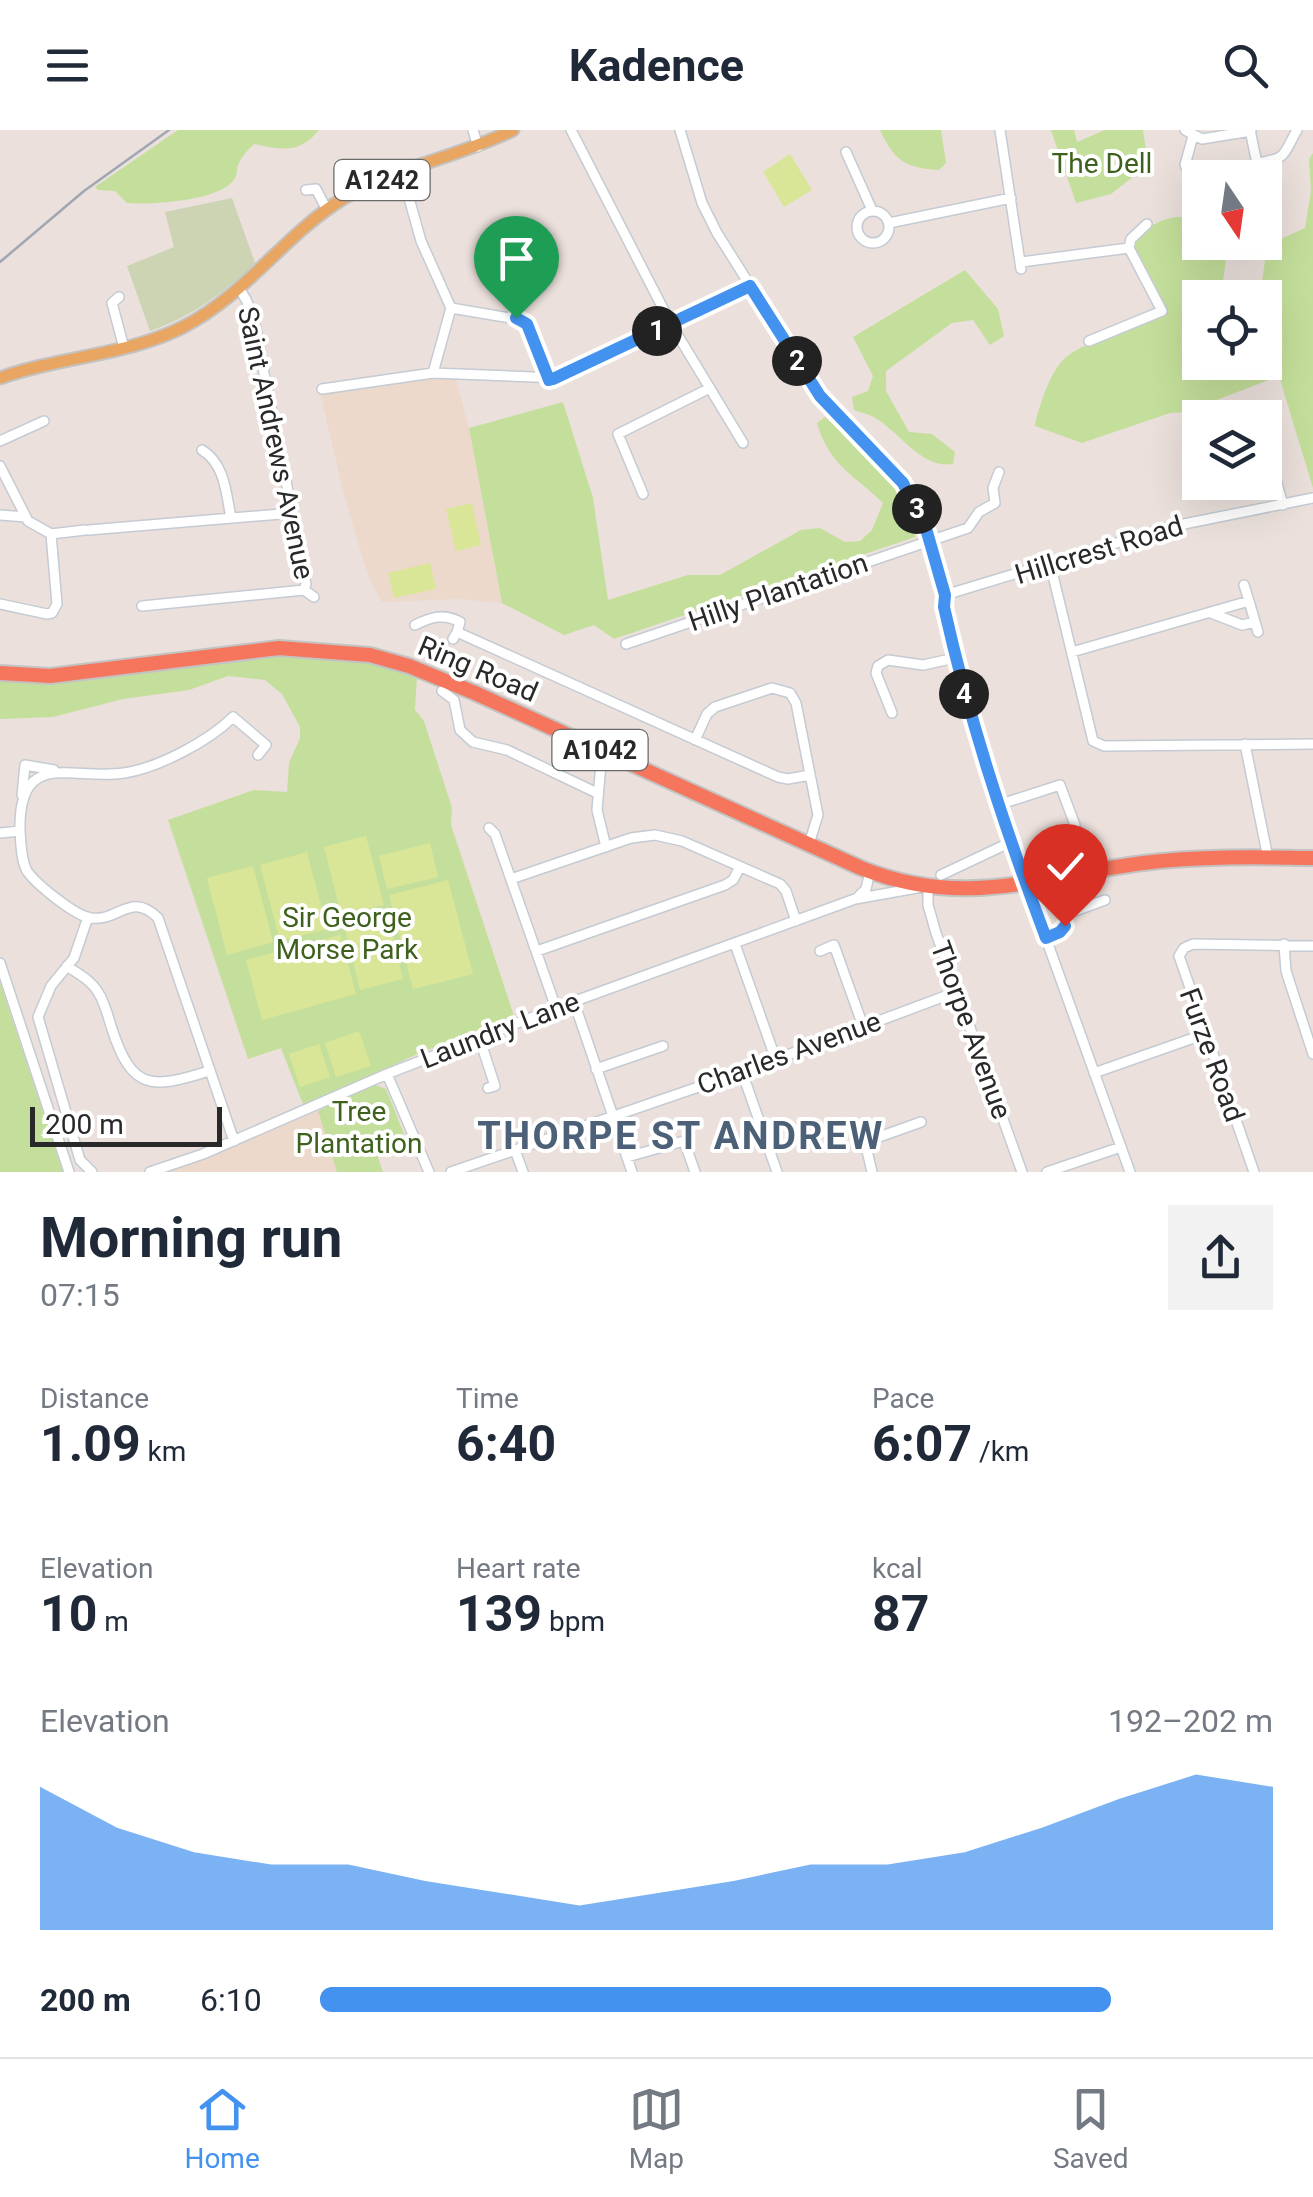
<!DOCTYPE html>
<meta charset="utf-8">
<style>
body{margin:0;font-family:Roboto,sans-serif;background:#f2f2f3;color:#1f2937;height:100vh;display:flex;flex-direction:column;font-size:38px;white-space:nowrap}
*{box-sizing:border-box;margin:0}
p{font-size:32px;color:#747a83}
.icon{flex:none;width:55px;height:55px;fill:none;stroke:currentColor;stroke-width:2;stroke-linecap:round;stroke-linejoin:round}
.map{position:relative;height:1042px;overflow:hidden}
.panel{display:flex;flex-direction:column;background:#fff;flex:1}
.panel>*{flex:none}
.needle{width:65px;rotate:167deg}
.buttons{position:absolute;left:1182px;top:30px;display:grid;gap:20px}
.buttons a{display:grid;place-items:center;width:100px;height:100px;border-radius:0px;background:#fff;box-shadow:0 10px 40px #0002;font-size:50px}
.scale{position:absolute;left:30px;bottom:25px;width:192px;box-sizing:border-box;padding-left:10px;border:5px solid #292929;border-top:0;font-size:28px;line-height:35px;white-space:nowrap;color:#292929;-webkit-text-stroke:8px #fff;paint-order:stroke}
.pin{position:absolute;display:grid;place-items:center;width:85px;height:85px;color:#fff;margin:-102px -42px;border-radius:50% 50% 50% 0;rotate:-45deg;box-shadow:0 0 10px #0007}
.pin .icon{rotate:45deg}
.km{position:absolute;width:50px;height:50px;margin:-25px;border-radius:50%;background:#222;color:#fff;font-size:28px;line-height:50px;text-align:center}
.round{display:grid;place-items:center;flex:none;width:105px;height:105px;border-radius:0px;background:#f2f2f3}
.head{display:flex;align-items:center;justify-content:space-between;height:170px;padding:0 40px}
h1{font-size:55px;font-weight:700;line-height:75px}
.metrics{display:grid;grid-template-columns:repeat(3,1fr);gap:15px;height:170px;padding:10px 40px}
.metrics div{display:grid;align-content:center}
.metrics b{font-size:50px;font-weight:700}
.metrics small{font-size:28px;font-weight:400}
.metrics p{font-size:28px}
.chart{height:280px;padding:20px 40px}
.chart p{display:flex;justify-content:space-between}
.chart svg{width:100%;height:180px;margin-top:10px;fill:#4492f0;opacity:.7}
ul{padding:0 40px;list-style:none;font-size:32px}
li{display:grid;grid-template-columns:160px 120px 1fr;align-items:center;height:75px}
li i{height:25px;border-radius:12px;background:#4492f0}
header{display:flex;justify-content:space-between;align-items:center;height:130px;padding:0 40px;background:#fff;font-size:45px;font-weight:700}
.tab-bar{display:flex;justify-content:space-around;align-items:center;height:140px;border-top:2px solid #e0e1e3;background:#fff;font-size:28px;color:#747a83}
.tab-bar a{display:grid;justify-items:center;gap:5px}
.tab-bar .selected{color:#4492f0}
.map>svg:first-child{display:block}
.education{fill:#ecd9cc}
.green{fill:#c4df9b}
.cemetery{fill:#ccd4b4}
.pitch{fill:#d9e697}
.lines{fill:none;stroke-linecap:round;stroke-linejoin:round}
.minor-casing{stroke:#c4cbd3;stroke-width:12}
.major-casing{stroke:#c3c3c3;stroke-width:15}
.highway-casing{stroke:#c3c3c3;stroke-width:18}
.minor{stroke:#fff;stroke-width:9}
.major{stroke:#e9a663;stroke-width:11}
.highway{stroke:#f5765c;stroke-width:14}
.rail{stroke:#9fa7b3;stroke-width:2.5}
.route-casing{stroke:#fff;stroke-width:20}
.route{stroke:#4492f0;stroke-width:12}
.labels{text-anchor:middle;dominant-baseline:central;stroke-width:8;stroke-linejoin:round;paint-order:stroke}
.shield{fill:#fff;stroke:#696969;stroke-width:2.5}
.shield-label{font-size:25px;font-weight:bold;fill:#292929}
.park-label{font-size:28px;fill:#3e621d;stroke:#fff}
.street-label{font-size:28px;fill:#292929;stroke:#fff}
.district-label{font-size:38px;font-weight:bold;letter-spacing:2.5px;fill:#4c6078;stroke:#fff}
</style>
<header><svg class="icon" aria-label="menu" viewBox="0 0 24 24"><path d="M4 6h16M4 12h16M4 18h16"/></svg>Kadence<svg class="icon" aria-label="search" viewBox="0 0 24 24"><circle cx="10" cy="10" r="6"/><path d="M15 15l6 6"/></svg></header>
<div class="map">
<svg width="1313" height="1042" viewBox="0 0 1313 1042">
<rect width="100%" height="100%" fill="#ebe0dc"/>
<path class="education" d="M428 249H456L469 298 502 473 459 469 382 472 368 446 343 361 320 263Z
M318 981 337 1042H164L196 1031Z"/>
<path class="green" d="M178 0H319C299 24 282 20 254 14 249 19 242 26 239 33 236 37 238 44 235 48 223 71 151 75 127 73L115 61 98 60 95 57Z
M880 0H941L946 33 939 40C906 38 894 31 880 0Z
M1051 0H1074L1077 12 1105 0H1143L1148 35 1111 64 1076 73Z
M1313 23V358L1279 246 1201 276 1205 287 1200 288V318L1187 282 1170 283 1082 313 1035 296C1038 278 1050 243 1063 230 1079 213 1141 193 1165 183L1132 114C1150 93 1172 80 1200 91V112L1228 113 1221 167 1200 168V232H1265V168L1260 167 1267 115 1305 98 1311 61 1309 29Z
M965 140 998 179 1004 206 990 215 973 190 952 193 886 241V261L909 302 932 304 955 322 953 334C922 339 901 304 877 289 870 284 861 283 854 280L852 267 868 261 873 246 853 207Z
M563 272 593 368 608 470 688 445H720L801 400 820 398 845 412 860 411 872 400 883 373C854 345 829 335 817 293L825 287C859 317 917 356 915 407L614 509 594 495 564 505 502 473 469 298Z
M310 525 354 529 417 546 415 580 424 591 452 678 451 695 514 886 415 925 304 977 281 918 248 929 168 690 254 660 287 662 289 633 300 608V597L282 564 265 550 228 546 189 560 123 569 53 587 0 589V551L48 554 255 527Z
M0 852 63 1042H0Z
M373 954 386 959 408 1014 377 1024 383 1042H337L318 981Z"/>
<path class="cemetery" d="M232 68 255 133C224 163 191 187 150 201L127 136 174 117 165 82Z"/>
<path class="pitch" d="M790 24 812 60 784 77 763 42Z
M472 373 481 415 456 421 446 379Z
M430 433 436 459 394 468 388 443Z
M366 706 384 775 341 785 324 717Z
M430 713 438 747 387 759 379 726Z
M307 722 327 799 280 811 260 735Z
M253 736 273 812 227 825 207 748Z
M448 750 473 844 413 859 389 765Z
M386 781 403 849 360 860 343 791Z
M340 805 356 864 262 890 246 830Z
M359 901 371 936 336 947 325 913Z
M319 914 330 947 300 957 289 924Z"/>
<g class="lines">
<g class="minor-casing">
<path id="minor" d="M473 0 478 17
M571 0 671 194 743 313
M680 0 702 73 717 103 820 266 903 353 922 388 945 465 944 477 985 639 1130 1042
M1000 0 1021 139
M1185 0 1202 9 1251 1
M1250 0 1260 48
M1193 6 1185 35 1200 60
M846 22 872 80
M1258 33C1289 28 1283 24 1297 0
M402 43 421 111 451 178 433 243
M306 60 316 59 327 80
M857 97a16 16 0 1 1 32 0a16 16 0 1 1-32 0Z
M889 93 1011 68
M1129 118 1131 109 1147 94
M1021 132 1129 118
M239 159C257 180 259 221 265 248 279 316 293 385 306 454L304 460 314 467
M119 167 112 173 124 218
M451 178 522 190 549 250
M1089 211 1162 181 1129 118
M322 259 433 243 558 248 750 156
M1259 287V288
M1265 310 1283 375
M0 311 44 291
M202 320C225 334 226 363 231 388
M0 336 28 391 51 404 57 474 52 483 47 484 0 474
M643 364 618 304 710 258
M0 385 26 387
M89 400 293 383
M51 404 85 400
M1050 433 1093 611 1104 616 1313 614
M1244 455 1249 471
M945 465 1169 397 1313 368
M142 476 304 460
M1211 483 1242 495 1255 492
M415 495C431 487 444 483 460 492L457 502
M453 509 457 502 778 647 788 649 810 645
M626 514 968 398 979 382 995 373 993 358 999 342
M1072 522 1249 471 1258 502
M442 561 454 570 460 600 473 612 507 620 597 663
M892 583 876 543 878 536 888 530 923 535 955 528
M695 610 707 584 715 577 772 558 790 563 796 573 818 685 809 714
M1245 614 1268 728
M601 633 597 680 606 717
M22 665 25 635 54 640
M998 675 1060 655 1075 695
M489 698 495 704 556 878
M20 701C21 714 21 730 27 741 36 754 75 786 91 788 118 792 131 761 158 788L234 1011
M0 703 20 701C18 617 73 651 124 643 158 638 209 611 233 587L266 615 258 625
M941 745 1011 712
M511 749 631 708 655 705 682 711 780 754 786 761 796 791
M857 768 866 759 870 741
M88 787 74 828 51 856 38 887 80 1030 92 1042
M1046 808 1063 800 1064 785 1105 770
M735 814 776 930
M1284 814 1286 841 1313 924
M537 821 725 755 733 750 740 737
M820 821 834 815 863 896
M0 833 69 1042
M67 836C78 844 91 850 98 862 105 873 108 887 112 899 132 961 152 959 209 941
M574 872 632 1042
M479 907 495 956 488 958
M596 939 663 916
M742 942 777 1042
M1094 943 1205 904
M387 944 429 1042
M515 1020 523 1042
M627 1027 684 1011 695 1042
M150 1042 203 1024 387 944 556 878 855 769 928 756V775L936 803 1022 1042
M451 1042 742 942 956 862
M872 1042 865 1012 921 992
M1047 1042 1121 1017
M1254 1042 1179 826 1184 818 1193 814 1313 816"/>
</g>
<g class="major-casing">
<path id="major" d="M0 248C60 226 126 226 183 197 246 165 285 104 344 68 395 37 459 27 513 0"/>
</g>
<g class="highway-casing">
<path id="highway" d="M0 543 50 546 279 518 370 525 409 536 475 563 861 738C965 780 1040 746 1143 733 1199 726 1256 727 1313 728"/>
</g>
<use href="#minor" class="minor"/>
<use href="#major" class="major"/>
<use href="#highway" class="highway"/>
<path class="rail" d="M0 132 84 61 169 0"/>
</g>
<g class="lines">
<g class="route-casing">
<path id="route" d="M516 188 527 194 549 250 553 249 750 156 820 266 903 353 927 402 945 465 944 477C970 593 1004 696 1046 808L1060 802 1065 796"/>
</g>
<use href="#route" class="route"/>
</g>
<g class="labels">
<g class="shield">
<rect x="334.5" y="30" width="95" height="40" rx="8"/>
<rect x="552.5" y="600" width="95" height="40" rx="8"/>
</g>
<g class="shield-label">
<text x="382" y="50">A1242</text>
<text x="600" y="620">A1042</text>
</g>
<g class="park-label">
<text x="1102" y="33">The Dell</text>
<text x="347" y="787">Sir George<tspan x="347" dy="32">Morse Park</tspan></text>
<text x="359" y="981">Tree<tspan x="359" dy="32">Plantation</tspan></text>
</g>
<g class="street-label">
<text transform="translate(276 313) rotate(78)">Saint Andrews Avenue</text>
<text transform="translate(1099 420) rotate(-17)">Hillcrest Road</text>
<text transform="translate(778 462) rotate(-19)">Hilly Plantation</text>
<text transform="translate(478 539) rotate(23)">Ring Road</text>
<text transform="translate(500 900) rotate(-21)">Laundry Lane</text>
<text transform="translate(971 900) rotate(70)">Thorpe Avenue</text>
<text transform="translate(789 923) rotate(-20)">Charles Avenue</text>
<text transform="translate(1212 925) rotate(70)">Furze Road</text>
</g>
<g class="district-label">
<text x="681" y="1006">THORPE ST ANDREW</text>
</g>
</g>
</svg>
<div class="buttons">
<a><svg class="needle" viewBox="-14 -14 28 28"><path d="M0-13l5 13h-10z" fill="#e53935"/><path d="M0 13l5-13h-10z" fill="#747a83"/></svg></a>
<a><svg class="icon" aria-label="locate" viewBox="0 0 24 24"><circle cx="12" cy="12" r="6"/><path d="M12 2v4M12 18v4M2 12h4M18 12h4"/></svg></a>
<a><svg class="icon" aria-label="layers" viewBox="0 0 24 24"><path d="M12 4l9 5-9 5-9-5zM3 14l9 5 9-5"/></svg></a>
</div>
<div class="scale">200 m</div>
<div class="pin" style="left:516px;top:188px;background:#1e9e55"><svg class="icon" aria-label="arrive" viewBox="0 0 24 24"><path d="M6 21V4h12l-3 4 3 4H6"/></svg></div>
<div class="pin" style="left:1065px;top:796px;background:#d93025"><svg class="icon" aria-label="check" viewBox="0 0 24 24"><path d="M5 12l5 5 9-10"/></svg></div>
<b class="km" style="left:657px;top:201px">1</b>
<b class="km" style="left:797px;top:231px">2</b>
<b class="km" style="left:917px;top:379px">3</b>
<b class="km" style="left:964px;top:564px">4</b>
</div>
<section class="panel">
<div class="head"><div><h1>Morning run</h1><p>07:15</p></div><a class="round"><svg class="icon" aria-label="share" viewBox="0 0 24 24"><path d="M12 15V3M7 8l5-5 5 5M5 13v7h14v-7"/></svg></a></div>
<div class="metrics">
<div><p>Distance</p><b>1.09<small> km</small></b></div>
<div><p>Time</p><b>6:40</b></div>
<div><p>Pace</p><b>6:07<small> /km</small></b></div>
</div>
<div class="metrics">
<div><p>Elevation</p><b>10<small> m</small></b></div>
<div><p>Heart rate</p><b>139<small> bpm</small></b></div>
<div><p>kcal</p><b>87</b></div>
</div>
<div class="chart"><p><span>Elevation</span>192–202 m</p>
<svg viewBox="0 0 160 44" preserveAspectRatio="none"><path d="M0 44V9L10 19L20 25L30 28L40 28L50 32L60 35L70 38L80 35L90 32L100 28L110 28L120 25L130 19L140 12L150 6L160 9V44z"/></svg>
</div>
<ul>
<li><b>200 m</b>6:10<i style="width:83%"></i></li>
</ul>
</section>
<nav class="tab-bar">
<a class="selected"><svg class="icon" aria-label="home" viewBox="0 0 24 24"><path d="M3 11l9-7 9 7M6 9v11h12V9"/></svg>Home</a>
<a><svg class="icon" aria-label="map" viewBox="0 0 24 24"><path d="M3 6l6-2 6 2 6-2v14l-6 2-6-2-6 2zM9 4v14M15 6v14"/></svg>Map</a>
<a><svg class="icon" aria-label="saved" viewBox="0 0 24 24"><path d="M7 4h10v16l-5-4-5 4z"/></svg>Saved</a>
</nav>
